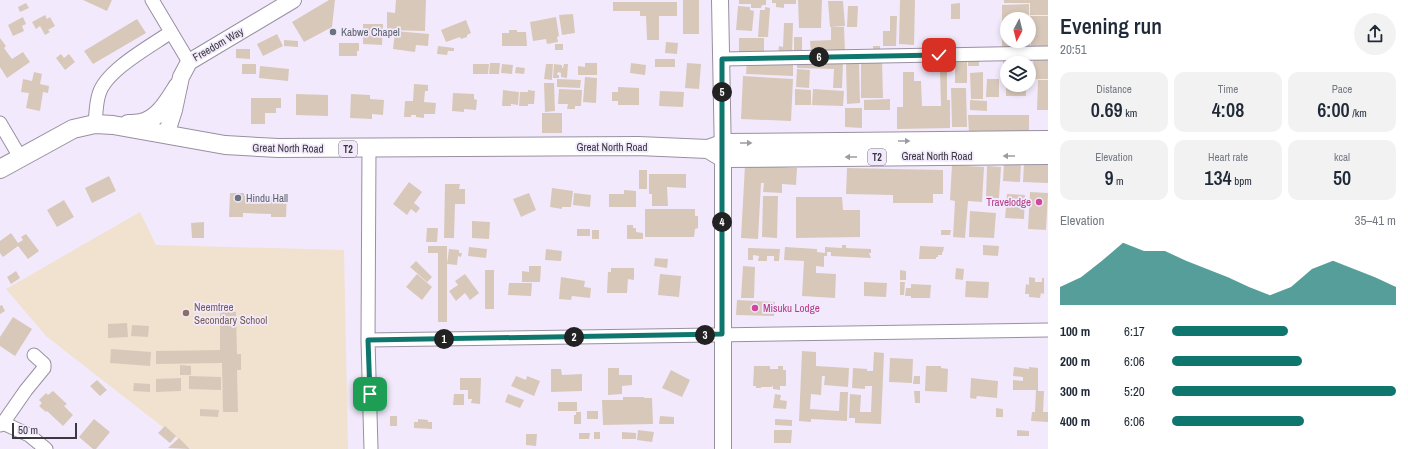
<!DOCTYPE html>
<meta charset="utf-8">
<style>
body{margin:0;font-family:"Archivo Narrow",sans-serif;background:#f2f2f3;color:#1f2937;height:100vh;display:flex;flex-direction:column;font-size:15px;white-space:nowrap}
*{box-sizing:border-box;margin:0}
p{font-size:13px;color:#747a83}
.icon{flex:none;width:22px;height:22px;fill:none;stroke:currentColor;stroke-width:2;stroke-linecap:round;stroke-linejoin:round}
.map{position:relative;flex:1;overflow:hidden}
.drawer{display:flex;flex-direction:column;background:#fff;width:360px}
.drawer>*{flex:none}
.needle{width:26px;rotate:187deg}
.tools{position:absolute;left:1000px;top:12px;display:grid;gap:8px}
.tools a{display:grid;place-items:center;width:36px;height:36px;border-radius:50%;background:#fff;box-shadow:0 2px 6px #0003;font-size:20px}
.scale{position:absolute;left:12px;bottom:10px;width:65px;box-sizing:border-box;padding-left:4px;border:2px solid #3b3840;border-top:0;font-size:11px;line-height:14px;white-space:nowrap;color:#3b3840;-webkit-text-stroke:3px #f2eafc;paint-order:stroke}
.pin{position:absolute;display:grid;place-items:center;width:34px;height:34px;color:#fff;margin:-17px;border-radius:8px;box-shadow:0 2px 6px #0006}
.km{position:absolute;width:20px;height:20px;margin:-10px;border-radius:50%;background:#222;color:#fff;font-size:11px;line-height:20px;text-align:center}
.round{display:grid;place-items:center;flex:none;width:42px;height:42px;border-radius:21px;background:#f2f2f3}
.head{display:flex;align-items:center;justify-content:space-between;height:68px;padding:0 12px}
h1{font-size:22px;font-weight:600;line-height:30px}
.metrics{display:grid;grid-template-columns:repeat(3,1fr);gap:6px;height:68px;padding:4px 12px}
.metrics div{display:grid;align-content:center;border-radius:10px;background:#f2f2f3;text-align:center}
.metrics b{font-size:20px;font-weight:600}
.metrics small{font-size:11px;font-weight:400}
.metrics p{font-size:11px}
.chart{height:112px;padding:8px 12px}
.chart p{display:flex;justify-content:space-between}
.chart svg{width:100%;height:72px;margin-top:4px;fill:#0f766e;opacity:.7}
ul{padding:0 12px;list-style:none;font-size:13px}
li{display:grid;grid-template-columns:64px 48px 1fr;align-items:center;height:30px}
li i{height:10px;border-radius:5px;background:#0f766e}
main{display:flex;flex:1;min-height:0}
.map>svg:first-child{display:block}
.education{fill:#f0e2cf}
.building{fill:#d8c8ba}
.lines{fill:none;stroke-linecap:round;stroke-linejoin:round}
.minor-casing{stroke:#9890a1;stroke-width:15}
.major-casing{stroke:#9890a1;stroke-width:18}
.highway-casing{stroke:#9890a1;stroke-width:20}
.minor{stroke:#fff;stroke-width:13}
.major{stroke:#fff;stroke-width:16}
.highway{stroke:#fff;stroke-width:18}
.oneway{fill:#9d9ca0}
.route-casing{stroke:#fff;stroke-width:8}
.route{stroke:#0f766e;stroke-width:5}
.worship-dot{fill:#6b7280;stroke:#f2eafc;stroke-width:1.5}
.hotel-dot{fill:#d1479c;stroke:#f2eafc;stroke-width:1.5}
.education-dot{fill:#8d6e63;stroke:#f2eafc;stroke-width:1.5}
.labels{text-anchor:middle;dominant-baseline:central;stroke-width:3.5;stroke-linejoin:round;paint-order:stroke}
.shield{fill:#f2eafc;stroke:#726d78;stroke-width:1}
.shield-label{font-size:10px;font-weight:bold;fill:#3b3840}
.worship-label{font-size:11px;fill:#5b616d;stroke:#f2eafc;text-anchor:start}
.street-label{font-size:11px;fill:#3b3840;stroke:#f2eafc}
.hotel-label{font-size:11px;fill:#b23c85;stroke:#f2eafc;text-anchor:end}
.education-label{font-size:11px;fill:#785e54;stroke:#f2eafc;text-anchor:start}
</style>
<main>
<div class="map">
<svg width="1048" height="449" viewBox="0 0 1048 449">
<rect width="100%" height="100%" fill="#f2eafc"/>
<path class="education" d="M140 212 156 245 344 250 348 449H191L46 336 6 289Z"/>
<path class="building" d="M83 0H112L107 11Z
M329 0H335L332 27 304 42 292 22Z
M396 0H426L425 31 387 30V12L395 13Z
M683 0H699V34H683Z
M739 0H766V5H762L761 8H751V4H739Z
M772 0H796V4H784V8L776 7V3H772Z
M798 0H822L821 28H799Z
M900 0H915L914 45 899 44Z
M1004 0H1048V15H1030V3H1004Z
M828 1H843L845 26 830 27Z
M613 2H677V16H659V40H647L646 16H640V11H613Z
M26 3 29 8 20 12 18 7Z
M960 3V19H951V4Z
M1029 4V19H1007V41H1030V51H1002V5Z
M738 6 750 7V10L754 11 752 31 736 30Z
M848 6H858L857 27H847Z
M765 7 770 8 768 37H758L760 10H765Z
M573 14 575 33 562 35 559 15Z
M45 15 47 19 50 17 55 26 48 30 50 32 45 35 40 26 36 29 32 22Z
M890 16H897L896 46H883V31H890Z
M1030 16H1048V52H1031Z
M23 17 26 24 22 26 24 31 13 36 8 25Z
M556 17 559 36 557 37 558 42 547 44 546 39 533 41 530 22Z
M137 19 146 33 93 64 84 51Z
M466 20 471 33 467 35V37L461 39 460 37 446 42 441 30Z
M784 23H793L792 55 778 54 779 46 783 47Z
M363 24H383L382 45 363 44Z
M831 27H844L845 52H811L810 41 831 40Z
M509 30H517V32H526L527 46H502V33H509Z
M395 31 429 34 428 46 416 45 415 52 393 49Z
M277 34 283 46 263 56 257 44Z
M794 37H802V55H794Z
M0 38 6 46 4 48 12 59 23 52 30 62 7 78 0 67Z
M739 38H764V52H739Z
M284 40 298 41V47L284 46Z
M666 42 678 43 677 54 665 53Z
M339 43H359V51H357V56H339Z
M555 44H563V50H555Z
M438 46 454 48V51H448L447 55 437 54Z
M873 46H880V53H873Z
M236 49H250V59L236 58Z
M61 54 64 58 69 54 75 62 65 70 56 58Z
M1048 54V79H1034L1033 55Z
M1003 57H1026V63H1007V81H1003Z
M968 58H979V66H968Z
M655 59H675V67H655Z
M747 60 793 62V76L746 74Z
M861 60H882L883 98H861Z
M955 60H967V83H955Z
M797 61 843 63 842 88H833L834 69 797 68Z
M859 62 860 103 847 104 846 63Z
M490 63H500L499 74H489Z
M585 63H597V75H578V66L585 67Z
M631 63 646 65 645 75 630 73Z
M687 63 701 64 699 89 685 88Z
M242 64H256V74H242Z
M473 64H489L488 74H473Z
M502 64 513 65 512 74 501 73Z
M546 64H553L552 80 544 79Z
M554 64 562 65V68H563L564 64H568L567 78 561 77V73L558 72 557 75H559V78H553Z
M260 66 289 69 288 81 259 78Z
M516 67 525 68 524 74 515 73Z
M797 69 810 70 809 88 796 87Z
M940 70H947V100H950V128L897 129V107H903V72H914V81H921L922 106H941Z
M34 72 42 74 40 84 49 86 48 93 43 92 40 111 26 108 29 93 21 92 23 79 32 81Z
M983 72V99H971L970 73Z
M743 76 793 79 791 121 741 119Z
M585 77 597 78 596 103 583 102Z
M557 79 581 80 580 88 557 87Z
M987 79H999V97H986Z
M1038 80H1048V110H1037Z
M544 83H554L555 111 545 112Z
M414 84 428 85V91H425L424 102 436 103 435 114H424V118L416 117V115H411V117H404L405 101H413Z
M1006 85H1026V96H1006Z
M618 87 639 88V105H618V101H612V92H618Z
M951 88H966L967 127H952Z
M559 89 582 90 581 106H575V109H567L568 104H558Z
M795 89 811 90V105H795Z
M813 89 844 91 843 106 812 105Z
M503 90 519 92 518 105 511 104V106H502Z
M528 90 535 91 534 104H528V106H519L520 92H528Z
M660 91 684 92 683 107 659 106Z
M453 93 474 94V99L477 100 476 110 464 109V112L452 111Z
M296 94 328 95V116L296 115Z
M351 94 370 95V99L384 100 383 115 372 114V119L350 118Z
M251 98H281V108H276V113H265V124H251Z
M890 99V110H864V100Z
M970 100 987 101V111L970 110Z
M845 108H862V128L845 127Z
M542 113H562V133H542Z
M968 115H1029V132L969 133Z
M1004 162 1021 163 1020 182 1003 181Z
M1024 162 1048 163V183L1023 182Z
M745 165 797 168 796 185 782 184V193L763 192 764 183H761L758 239 741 238Z
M952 165 984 167 982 202 968 201 965 238 953 237 955 201 950 200Z
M987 166 1001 167 999 198H986Z
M847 168 943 170V194H933V203H893V195L846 194Z
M639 170H647V189H639Z
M649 174H686V188L667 187 668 206H652V194H649Z
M109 176 116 191 92 203 85 188Z
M409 182 422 192 414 203 420 208 416 213 411 209 407 215 393 204Z
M445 184H460L459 189H465V204H455L454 238H444Z
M552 188 573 191 571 207H562V209L550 207Z
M624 190 636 191V207H609V194H624Z
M1030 192 1048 193 1046 230 1028 229Z
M230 193H244V196L272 197V194L287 195 286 217H271V214L243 213V217H229Z
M529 193 536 210 521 217 513 199Z
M574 193 591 195 590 207 573 205Z
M1007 194 1025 195 1024 219 1005 218Z
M763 196H778L777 238 762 237Z
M796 197H842L843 210H860V237L796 238Z
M64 200 74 217 57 227 47 210Z
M645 209H695V216H698V228L695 229 694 237H645Z
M970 211 996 213 994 238 969 237Z
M472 221 490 222 489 239 472 238Z
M204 222V238H192L191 223Z
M627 225H633V228H636V232L643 233V239H627Z
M427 228H438L437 242H426Z
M577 229H590V236H577Z
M592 230H599V239H592Z
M941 230H951L950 235H941Z
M11 233 18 243 23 240 21 237 26 234 39 251 28 259 18 246 3 257 0 253V241Z
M842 245H846V248L871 249V253H869L871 258 831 256V252H827V256H824V267L816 266V273L836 274 835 298 802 296 804 261 784 260 785 247 817 249V252L825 253V247L842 248Z
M983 245 999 246 998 256 983 255Z
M428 246H447V322H438V253H428Z
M920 246 944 247 943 252H942V255H938V257H936V259H919Z
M469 247 487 249 486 258 468 256Z
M748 248 780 249 779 261H774V256H767V261H758L759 256 753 255V260H748Z
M449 249 459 250V253H462L461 257 458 256 457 265 447 264Z
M546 249 562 251 561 261 545 260Z
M655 258 668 259 667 268 654 266Z
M416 261 432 277 427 282 410 267Z
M529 266H541L540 282H522V271L529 272Z
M743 266 755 267 754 298H741Z
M611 268H634V280L628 279 627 293H607L608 272H611Z
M956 268 964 269 963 280 955 279Z
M485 270H494V309H485Z
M900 270 906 271V280H900Z
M16 271 20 278 11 284 7 277Z
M417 274 432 287 422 300 406 287Z
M465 274 479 293 470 300 465 293 456 301 449 291 458 285 455 281Z
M660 274 681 276 679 297 658 295Z
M561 277 585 281 584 287 591 288 590 298 572 296 571 300 559 299Z
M1029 277 1035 278V282H1042V278H1044V294L1041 293 1040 298 1029 297V294H1025L1026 284 1029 285Z
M966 281 989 282 988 298 965 297Z
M864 282 887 283 886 297 864 296Z
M900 282H905L904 295H900Z
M509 283H532L531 296 508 295Z
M911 284 931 285 930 298H911V296H905L906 288H911Z
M737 300 775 302 774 316 736 315Z
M2 305 5 311 0 314V306Z
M220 312H236L237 354H241V370H237L238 412H223L222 363 156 364V351L220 350Z
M13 317 32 329 15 356 0 346V337Z
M127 323 128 337 108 338V324Z
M132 325 149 326 148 337 131 336Z
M111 349 151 352 150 366 110 363Z
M802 351 816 352V366L849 368 848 387 824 385 825 376H822L821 395 811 394 810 409 839 411 840 392H848L847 421 811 419V422L799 421Z
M874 352 884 353 881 424 855 423V418H849L850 394 861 395 860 412H871L872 386H865V389L852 388 853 368 867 369V371H873Z
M890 358 913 359 912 383 889 382Z
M180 365 191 366V375H180Z
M754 366H770V369H778V366H783V370H786V386H780V390L773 389V385L772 387H761V388H756V386H753Z
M926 366H941V368L948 369 947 392 925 391Z
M1014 367 1029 369V367L1038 368V391H1044L1043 412H1048V422L1031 421 1032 412H1035L1036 390H1013V380L1023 381V377L1013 376Z
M608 368H619V375H632V385L622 386V394L608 395Z
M551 369H561L562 375 582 374V391L551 392Z
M671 370 690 380 682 397 662 388Z
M189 376 221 377V390L189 389Z
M516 376 526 380 527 376 540 381 534 396 511 386Z
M914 376H920V384H913Z
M181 378V391L156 392V379Z
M460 378H481L480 404 471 403 472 399H468V390H460Z
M971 378 998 381 997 398 977 396 976 399 970 398Z
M97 380 107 390 100 396 90 386Z
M134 383 150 384V392L133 391Z
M53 391 67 404 64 406 73 415 63 426 47 411 46 412 39 406 42 403 39 400 46 393 48 395Z
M914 391H920V403H915Z
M454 394H464V405H453Z
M508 394 524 400 520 408 505 402Z
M775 394 781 395 780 400 787 401 786 409 773 408Z
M623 397H644V398H652L653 424 603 425 602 400H623Z
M558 402H577V411H558Z
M996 408 1003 409V417H996Z
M200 409 219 410 218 417 200 416Z
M587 411H598V419H587Z
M576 412H581V424H574V415H576Z
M390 416H397V426H390Z
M660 416 674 417V424H659Z
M94 419 110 432 96 449H93L79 437Z
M418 419 428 420V422H432V429L414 428V422H418Z
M775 419 792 420V426L775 425Z
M165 426 176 436 170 443 158 433Z
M638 430 654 432 652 442 637 440Z
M774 430H792L791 443H774Z
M1017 430 1029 431V436H1017Z
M594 432H600V439H594Z
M622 432 636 433V439H622Z
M579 433H590L589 439H579Z
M526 434H537L536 446 526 445Z
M179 438 190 449 168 448Z"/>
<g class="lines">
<g class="minor-casing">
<path id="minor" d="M152 0 189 62
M722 59 1048 53
M0 123 20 157
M95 124C96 114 96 103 99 94 106 70 151 46 171 32
M369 148 368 340 371 449
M368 340 1048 330
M3 423 26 390 44 368V364L34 355
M0 425 3 423 29 435 46 449"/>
</g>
<g class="major-casing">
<path id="major" d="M720 0 723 158V449
M166 135 174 110 181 77 189 62 293 0"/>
</g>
<g class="highway-casing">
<path id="highway" d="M128 124C132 124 137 124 141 123 159 119 169 100 178 86
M708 149 723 158H726L1048 155
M0 169 73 129 95 124 113 125 225 145 278 148 638 146 708 149 725 143 1048 140"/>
</g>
<use href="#minor" class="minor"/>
<use href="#major" class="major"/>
<use href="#highway" class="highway"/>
</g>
<defs><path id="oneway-solid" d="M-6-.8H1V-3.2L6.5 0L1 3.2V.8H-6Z"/></defs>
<g class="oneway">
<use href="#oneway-solid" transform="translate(904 141)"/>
<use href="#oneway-solid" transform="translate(746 143)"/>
<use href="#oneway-solid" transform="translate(1009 156) rotate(180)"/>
<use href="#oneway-solid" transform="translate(851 157) rotate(180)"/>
</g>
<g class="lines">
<g class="route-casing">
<path id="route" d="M370 394 368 340 722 334V59L939 55"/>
</g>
<use href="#route" class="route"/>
</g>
<g class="worship-dot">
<circle cx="333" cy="32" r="4"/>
<circle cx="238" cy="198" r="4"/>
</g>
<g class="hotel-dot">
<circle cx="1039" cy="202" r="4"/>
<circle cx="755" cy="308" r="4"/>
</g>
<circle class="education-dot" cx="186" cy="313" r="4"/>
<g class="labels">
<g class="shield">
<rect x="339" y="141" width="18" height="16" rx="3"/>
<rect x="868" y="149" width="18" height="16" rx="3"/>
</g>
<g class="shield-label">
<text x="348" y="149">T2</text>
<text x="877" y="157">T2</text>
</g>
<g class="worship-label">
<text x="341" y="32">Kabwe Chapel</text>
<text x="246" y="198">Hindu Hall</text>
</g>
<g class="street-label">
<text transform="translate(218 44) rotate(-30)">Freedom Way</text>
<text x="612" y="147">Great North Road</text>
<text transform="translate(288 148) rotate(1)">Great North Road</text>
<text x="937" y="156">Great North Road</text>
</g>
<g class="hotel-label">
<text x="1031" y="202">Travelodge</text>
<text x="763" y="308" text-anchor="start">Misuku Lodge</text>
</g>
<g class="education-label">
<text x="194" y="307">Neemtree<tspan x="194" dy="13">Secondary School</tspan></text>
</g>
</g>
</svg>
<div class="tools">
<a><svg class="needle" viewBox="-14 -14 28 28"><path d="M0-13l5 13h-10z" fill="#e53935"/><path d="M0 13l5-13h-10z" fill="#747a83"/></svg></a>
<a><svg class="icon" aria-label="layers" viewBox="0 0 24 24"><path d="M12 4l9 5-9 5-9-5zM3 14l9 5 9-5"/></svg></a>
</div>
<div class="scale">50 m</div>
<div class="pin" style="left:370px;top:394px;background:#1e9e55"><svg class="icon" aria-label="arrive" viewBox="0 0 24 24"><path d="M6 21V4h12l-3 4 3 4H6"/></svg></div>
<div class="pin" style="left:939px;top:55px;background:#d93025"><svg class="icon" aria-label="check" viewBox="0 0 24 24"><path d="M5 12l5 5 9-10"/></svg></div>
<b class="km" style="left:444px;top:339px">1</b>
<b class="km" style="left:574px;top:337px">2</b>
<b class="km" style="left:705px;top:335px">3</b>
<b class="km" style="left:722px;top:222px">4</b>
<b class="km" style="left:722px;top:92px">5</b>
<b class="km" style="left:819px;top:57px">6</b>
</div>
<section class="drawer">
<div class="head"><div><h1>Evening run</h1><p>20:51</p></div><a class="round"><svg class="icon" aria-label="share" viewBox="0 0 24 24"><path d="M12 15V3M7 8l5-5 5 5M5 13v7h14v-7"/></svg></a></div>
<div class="metrics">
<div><p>Distance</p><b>0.69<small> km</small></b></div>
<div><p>Time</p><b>4:08</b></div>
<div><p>Pace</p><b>6:00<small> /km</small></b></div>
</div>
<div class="metrics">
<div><p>Elevation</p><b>9<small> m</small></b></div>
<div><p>Heart rate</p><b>134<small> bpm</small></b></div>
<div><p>kcal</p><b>50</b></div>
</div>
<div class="chart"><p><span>Elevation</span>35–41 m</p>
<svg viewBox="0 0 160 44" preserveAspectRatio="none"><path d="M0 44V33L10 27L20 17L30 6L40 11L50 11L60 17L70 22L80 27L90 33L100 38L110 33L120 22L130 17L140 22L150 27L160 33V44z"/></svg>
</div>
<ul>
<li><b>100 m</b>6:17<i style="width:52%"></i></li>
<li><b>200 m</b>6:06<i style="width:58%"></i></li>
<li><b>300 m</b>5:20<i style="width:100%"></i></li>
<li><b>400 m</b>6:06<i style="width:59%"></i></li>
</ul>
</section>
</main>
